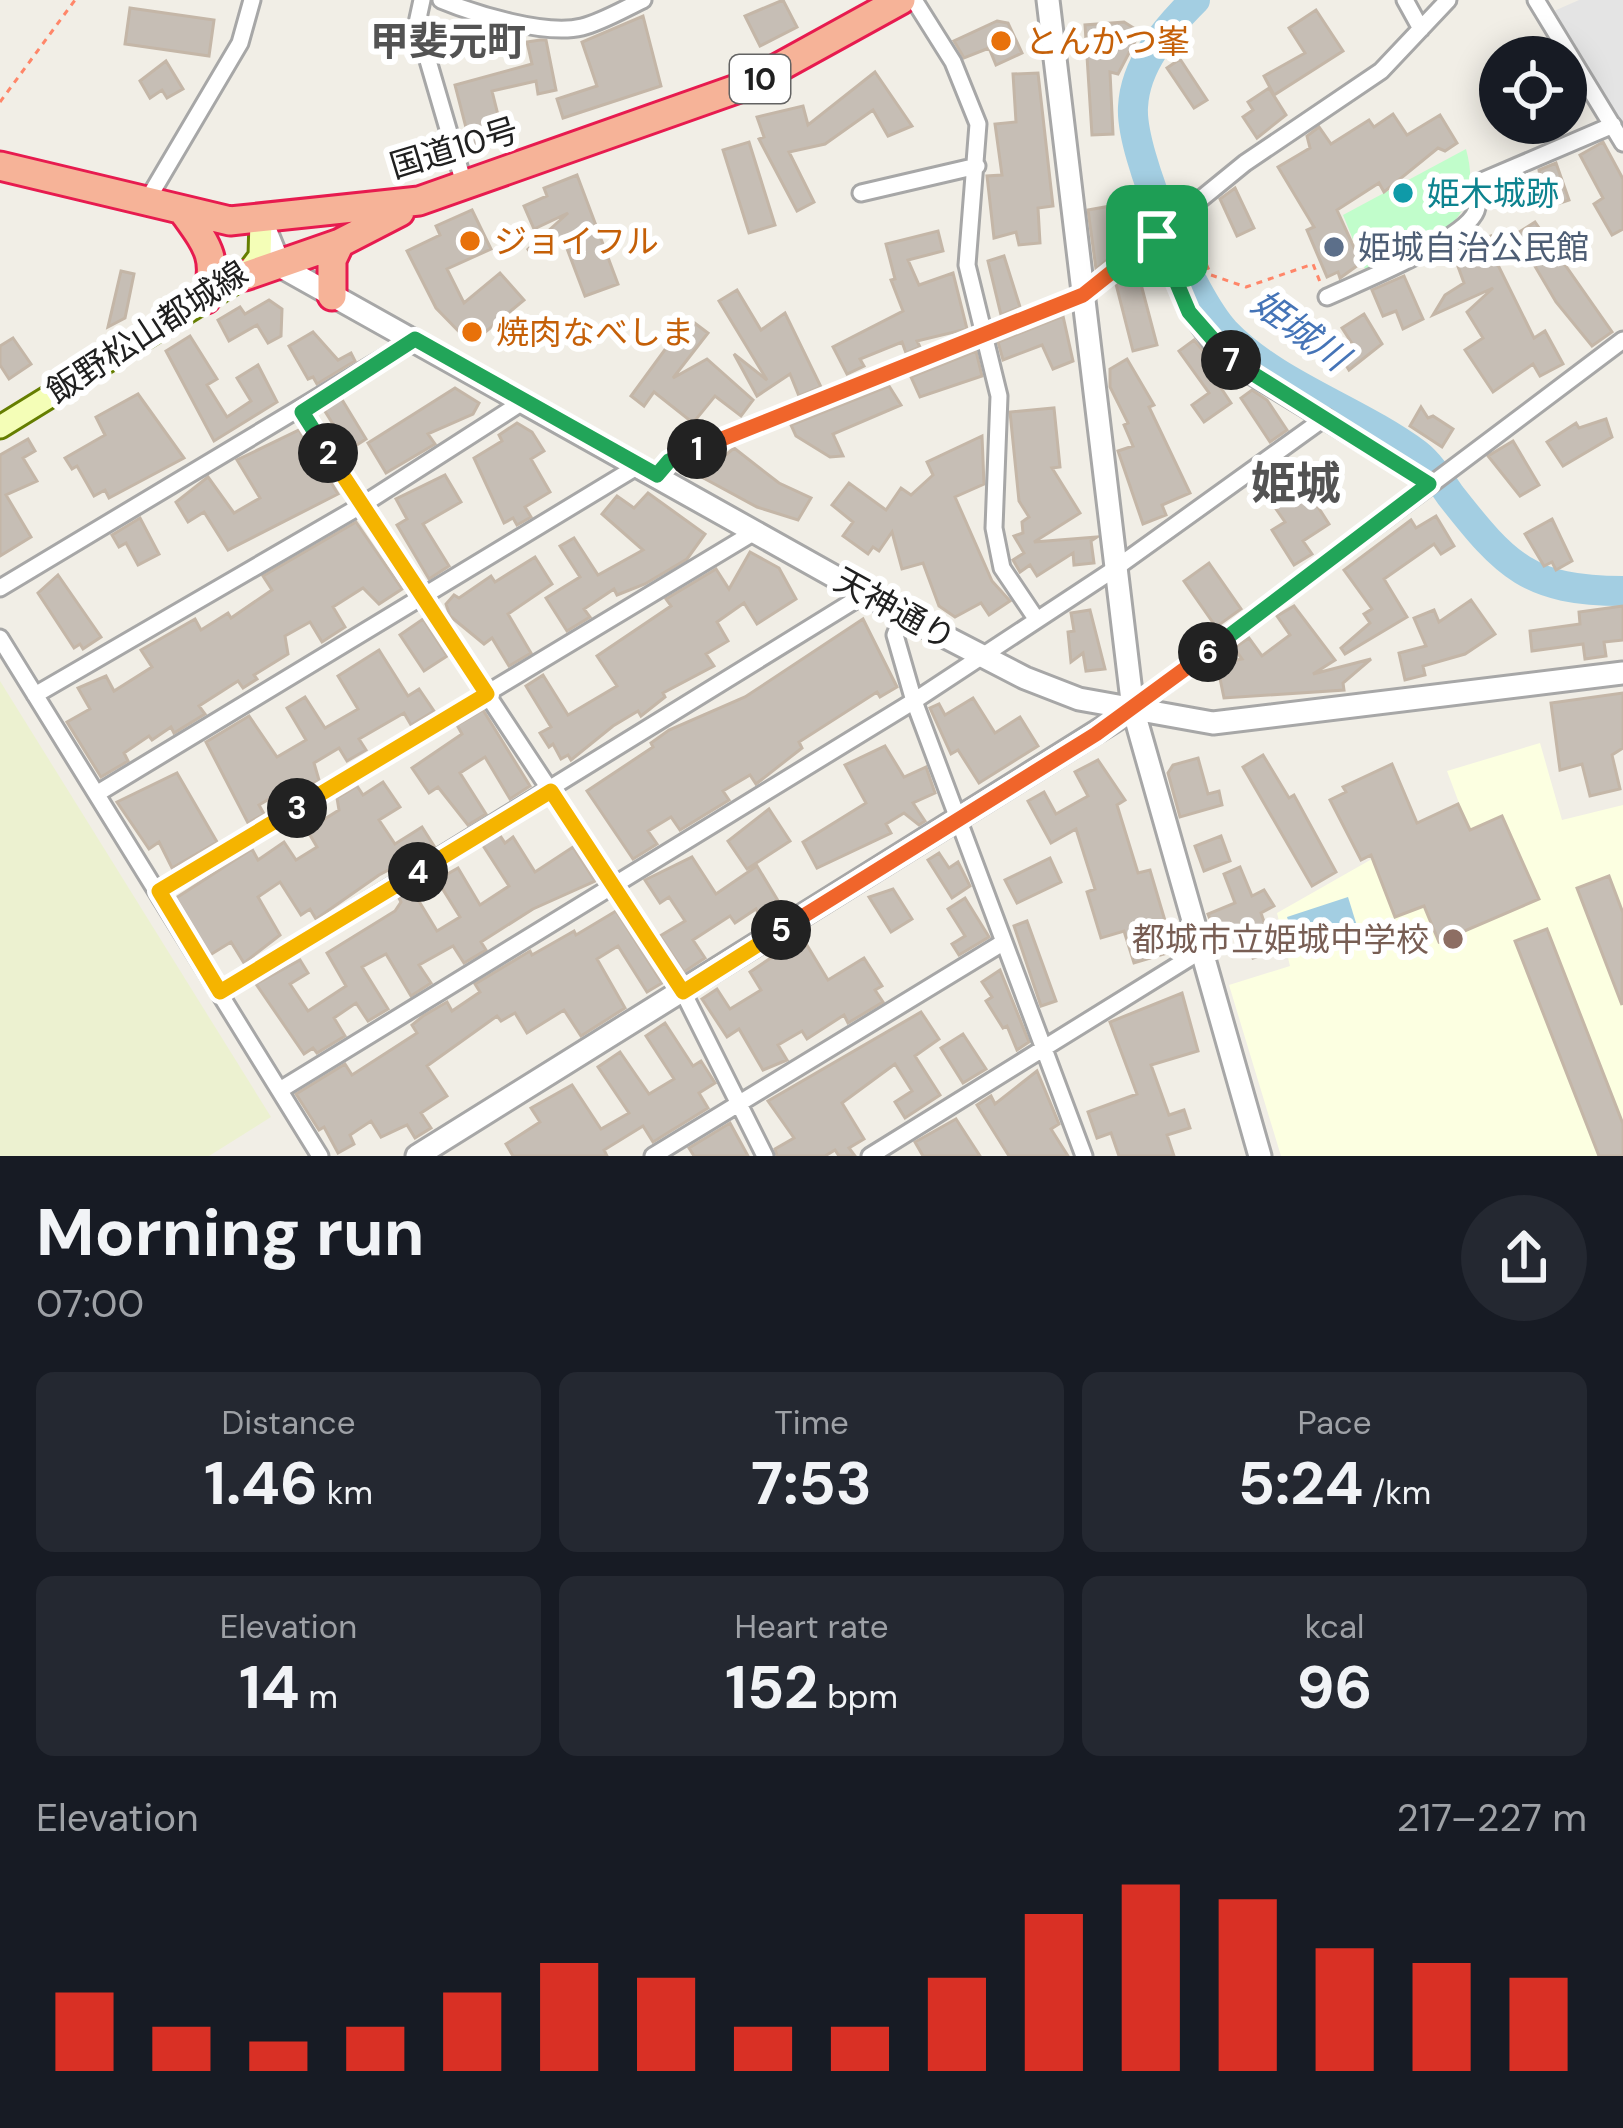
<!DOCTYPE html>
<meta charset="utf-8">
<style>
body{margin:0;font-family:"DM Sans","Noto Sans JP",sans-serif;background:#242831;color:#f1f3f6;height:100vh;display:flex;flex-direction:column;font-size:45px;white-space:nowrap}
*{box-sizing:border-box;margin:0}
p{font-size:39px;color:#9ea1a6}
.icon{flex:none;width:66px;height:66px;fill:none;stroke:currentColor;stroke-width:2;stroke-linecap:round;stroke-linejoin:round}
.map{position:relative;height:1156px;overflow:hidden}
.side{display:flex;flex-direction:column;background:#171b24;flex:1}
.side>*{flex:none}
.buttons{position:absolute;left:1479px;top:36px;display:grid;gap:24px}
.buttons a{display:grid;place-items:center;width:108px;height:108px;border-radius:50%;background:#171b24;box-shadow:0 6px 30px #0003;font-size:60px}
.pin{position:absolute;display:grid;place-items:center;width:102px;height:102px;color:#fff;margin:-51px;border-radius:24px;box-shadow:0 6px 18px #0006}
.km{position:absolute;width:60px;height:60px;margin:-30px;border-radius:50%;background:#222;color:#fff;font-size:33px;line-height:60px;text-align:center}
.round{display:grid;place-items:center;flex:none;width:126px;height:126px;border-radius:63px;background:#242831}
.head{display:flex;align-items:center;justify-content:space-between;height:204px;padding:0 36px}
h1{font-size:66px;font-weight:700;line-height:90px}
.figures{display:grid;grid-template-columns:repeat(3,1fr);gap:18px;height:204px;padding:12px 36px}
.figures div{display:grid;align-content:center;border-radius:18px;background:#242831;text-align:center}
.figures b{font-size:60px;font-weight:700}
.figures small{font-size:33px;font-weight:400}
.figures p{font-size:33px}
.chart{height:336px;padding:24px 36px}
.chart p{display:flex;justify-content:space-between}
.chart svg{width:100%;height:216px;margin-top:12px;stroke:#d93025;stroke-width:6}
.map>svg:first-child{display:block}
.education{fill:#fcffe1}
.farmland{fill:#ecf1d0}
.park{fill:#c1fdcb}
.parking{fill:#e4e4e4}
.water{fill:#a3cee2}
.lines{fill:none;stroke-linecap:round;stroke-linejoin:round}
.river{stroke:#a3cee2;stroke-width:30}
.building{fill:#c6beb5;stroke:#c4b6a7;stroke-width:3}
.minor-casing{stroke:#a7a7a7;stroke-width:21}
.tertiary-casing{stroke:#a7a7a7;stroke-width:27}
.secondary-casing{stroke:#657e00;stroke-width:27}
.trunk-casing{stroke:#e71b4f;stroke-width:33}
.path{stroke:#ff8669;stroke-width:3;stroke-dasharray:6 6;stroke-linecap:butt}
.minor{stroke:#fff;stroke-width:15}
.tertiary{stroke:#fff;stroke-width:21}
.secondary{stroke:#f4feb7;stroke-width:21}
.trunk{stroke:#f6b398;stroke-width:27}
.split-1-casing{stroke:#fff;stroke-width:24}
.split-2-casing{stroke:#fff;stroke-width:24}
.split-3-casing{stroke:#fff;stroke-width:24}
.split-4-casing{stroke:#fff;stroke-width:24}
.split-5-casing{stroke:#fff;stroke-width:24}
.split-6-casing{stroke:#fff;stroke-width:24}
.split-7-casing{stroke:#fff;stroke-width:24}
.split-8-casing{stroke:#fff;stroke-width:24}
.split-1{stroke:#f0652b;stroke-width:15}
.split-2{stroke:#22a559;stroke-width:15}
.split-3{stroke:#f5b400;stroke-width:15}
.split-4{stroke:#f5b400;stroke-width:15}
.split-5{stroke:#f5b400;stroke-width:15}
.split-6{stroke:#f0652b;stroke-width:15}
.split-7{stroke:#22a559;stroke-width:15}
.split-8{stroke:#22a559;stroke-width:15}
.food-dot{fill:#e8710a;stroke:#fff;stroke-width:4.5}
.culture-dot{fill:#0f9aa8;stroke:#fff;stroke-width:4.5}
.service-dot{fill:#5c6f8a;stroke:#fff;stroke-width:4.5}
.education-dot{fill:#8d6e63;stroke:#fff;stroke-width:4.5}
.labels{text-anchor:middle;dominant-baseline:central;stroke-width:12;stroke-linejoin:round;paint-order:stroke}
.shield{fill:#fff;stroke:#636363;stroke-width:3}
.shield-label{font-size:30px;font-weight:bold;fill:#202020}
.food-label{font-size:33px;fill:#c56008;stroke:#fff;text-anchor:start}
.street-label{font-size:33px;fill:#202020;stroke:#fff}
.culture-label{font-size:33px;fill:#0d838f;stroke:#fff;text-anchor:start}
.service-label{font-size:33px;fill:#4e5e75;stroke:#fff;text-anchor:start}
.education-label{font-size:33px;fill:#785e54;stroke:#fff;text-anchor:end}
.water-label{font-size:36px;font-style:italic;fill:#4574b7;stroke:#fff}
.quarter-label{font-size:39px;font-weight:bold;fill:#535353;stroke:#fff}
.district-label{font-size:45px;font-weight:bold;fill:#535353;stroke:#fff}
</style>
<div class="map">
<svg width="1623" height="1156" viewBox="0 0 1623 1156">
<rect width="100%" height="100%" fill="#f1eee6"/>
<path class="education" d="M1540 743 1562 820 1623 805V1156H1281L1229 985 1290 966 1277 913 1386 851 1465 819 1447 771Z"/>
<path class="farmland" d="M0 681 271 1117 209 1156H0Z"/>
<path class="park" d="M1466 149C1487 226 1426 244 1367 274L1343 215Z"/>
<path class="parking" d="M1579 0H1623V130L1554 11Z"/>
<path class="water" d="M1348 897 1357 926 1296 946 1287 917Z"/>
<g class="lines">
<path class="river" d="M1195 0C1166 29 1135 64 1133 107 1130 155 1192 297 1225 332 1276 385 1358 410 1417 454 1430 464 1441 482 1451 496 1506 566 1529 591 1623 591"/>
</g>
<path class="building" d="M783 0 797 27 760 46 745 16Z
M130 8 214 20 209 56 125 44Z
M1316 10 1343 51 1274 95 1264 76 1305 53 1289 28Z
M643 16 661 86 563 118 557 99 597 86 582 42Z
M997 21 1008 23 1022 53 996 65 989 48 964 58 954 41Z
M1124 22 1140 32 1118 74 1110 72 1113 134 1092 135 1085 25Z
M540 40H546L556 90 538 94 536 81 492 91 504 139 471 147 455 85 532 64 527 42Z
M1180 59 1207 100 1194 108 1167 68Z
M166 61 183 89 167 98 162 90 150 98 140 81Z
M875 72 912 126 888 136 873 110 825 144 789 152 814 202 797 211 759 139 764 137 757 117 803 106 808 125Z
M1038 73 1053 206 1038 208 1040 243 1019 245 1016 232 994 238 987 176 1002 175 995 124 1016 122 1013 74Z
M1269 88 1286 115 1257 138 1243 117 1253 110 1248 102Z
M1393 114 1407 135 1440 115 1457 143 1445 151 1438 148 1384 192 1379 183 1337 210 1361 263 1340 278 1338 272 1327 277 1307 230 1314 227 1278 167 1310 148 1307 136 1319 127 1331 144 1369 120 1374 127Z
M749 142 775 225 749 233 723 150Z
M1603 142 1623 179V229L1612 235 1594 204 1603 198 1580 155Z
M1556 163 1569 200 1545 208 1539 170Z
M577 175 618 284 585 296 563 238 527 250 568 213 534 229 524 206 547 196 544 188Z
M1235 188 1254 228 1237 236 1220 199Z
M1110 206 1114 228 1128 226 1131 241 1096 269 1088 210Z
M472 210 491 249 447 269 464 303 500 273 524 300 471 344 436 308 407 251 440 235 436 226Z
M1535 222 1612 332 1592 346 1556 302 1516 234Z
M938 231 943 251 908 260 919 285 953 273 967 329 917 341 920 347 906 353 902 342 860 359 864 366 847 374 833 347 903 311 891 280 895 279 886 244Z
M1491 236 1498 254 1493 255 1534 338 1545 331 1563 364 1540 376 1533 364 1493 392 1465 350 1483 338 1467 312 1493 288 1433 315 1445 295 1464 283 1452 250Z
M1004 256 1020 307 1001 315 988 261Z
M121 271 134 274 125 318 108 327Z
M1138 273 1157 345 1133 351 1116 284Z
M1404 276 1423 319 1403 329 1396 311 1383 316 1372 290Z
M737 290 761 330 785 313 821 387 799 396 790 374 757 396 734 354 767 380 719 301Z
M269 300 282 309 281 336 268 343 257 325 229 341 218 320 240 307 245 314Z
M1364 314 1382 344 1349 370 1341 357 1355 348 1342 328Z
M1063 316 1073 361 1053 369 1042 345 1003 360 998 342Z
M688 318 708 333 673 378 707 359 753 400 741 416 715 396 693 423 654 392 644 406 631 396Z
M313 332 338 360 351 353 355 361 317 384 313 377 308 379 289 346Z
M190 336 217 379 207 385 227 417 251 401 237 378 258 365 277 402 214 441 166 351Z
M13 338 31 364 9 379 0 365V346Z
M1194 340 1223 374 1215 379 1231 403 1204 422 1192 405 1209 393 1179 351Z
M976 351 982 376 920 397 911 377Z
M1127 359 1154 405 1149 407 1190 493 1162 505 1166 515 1143 524 1118 451 1133 446 1124 425 1128 423 1110 387V369Z
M889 386 901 405 833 434 843 456 830 457 796 436 791 425Z
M455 388 479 403 473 414 428 434 435 444 386 473 368 443Z
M1252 390 1267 400 1287 430 1270 442 1241 398Z
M138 394 184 458 109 498 105 490 94 496 77 466 72 469 65 458 105 435 96 417Z
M341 398 366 439 349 450 323 408Z
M1421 407 1428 418 1433 416 1453 429 1442 447 1410 426Z
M1054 408 1060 467 1052 468 1080 513 1034 542 1097 537 1091 541 1094 563 1074 565 1073 553 1037 576 1030 565 1020 572 1013 560 1024 553 1014 536 1023 533 1022 522 1029 517 1019 501 1010 412Z
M1606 419 1612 437 1563 466 1547 442 1576 423 1579 428Z
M517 423 532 432 544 451 531 459 550 492 525 507 531 517 517 525 513 518 504 523 474 458 502 441 499 435Z
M299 430 338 494 228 550 204 512 188 522 176 502 208 477 234 513 260 498 237 460Z
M982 436 984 484 955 497 992 581 1010 601 989 615 981 603 955 617 939 606 923 563 902 569 892 532 879 551 873 547 868 554 843 536 853 522 832 505 849 483 886 510 901 488 911 495 933 475 927 462Z
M28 439 35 451 23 458 37 481 6 495 31 537 0 556V455Z
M1513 441 1539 485 1520 496 1488 456Z
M734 448 779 483 811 498 798 520 757 507 685 468 703 460 713 466Z
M1302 461 1319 486 1309 493 1329 524 1303 541 1312 554 1294 565 1272 530 1285 522 1261 487Z
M445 475 461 502 423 524 449 566 429 579 397 525 407 519 396 499Z
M648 493 705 534 687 559 645 584 617 595 614 589 584 609 590 617 567 631 546 598 580 577 560 546 574 538 598 575 643 550 602 514 617 496 634 508Z
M1436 516 1454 546 1441 554 1434 544 1384 579 1407 617 1345 654 1341 648 1370 623 1364 614 1372 609 1344 570 1411 520 1416 528Z
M140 518 159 554 138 565 126 543 119 547 112 535Z
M1552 519 1572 561 1556 570 1552 562 1544 566 1525 534Z
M356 522 402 589 379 604 363 588 333 607 345 627 322 642 310 622 285 636 288 654 254 675 257 679 243 688 238 681 199 706 205 714 174 733 171 727 152 740 149 736 124 753 128 761 101 777 67 722 90 709 78 688 106 676 114 691 152 667 141 650 195 619 201 630 228 613 231 618 272 590 263 576Z
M750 552 779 568 796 599 757 624 744 603 717 622 728 641 706 654 714 666 663 693 665 697 641 716 638 711 613 726 571 760 568 755 561 759 553 744 549 747 540 733 551 727 526 686 543 675 568 715 617 686 597 656 671 606 666 599 716 569 729 589Z
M535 557 552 584 508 614 531 653 509 666 492 638 484 644 450 616 446 604 454 595 459 598 491 576 495 582Z
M1209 563 1241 609 1216 627 1184 581Z
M58 575 101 637 83 649 80 644 74 648 38 593Z
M1471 600 1495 634 1465 654 1423 666 1425 675 1405 680 1399 653 1426 646 1414 618 1434 610 1439 622Z
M1294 606 1335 660 1313 674 1371 659 1343 683 1344 690 1224 698 1217 664 1242 659 1234 648 1249 638 1262 656 1290 635 1277 616Z
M1623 606V640L1604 642 1606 656 1585 659 1583 644 1532 651 1530 631 1580 624 1579 612Z
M1090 610 1105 669 1086 671 1083 653 1071 662 1068 632 1074 631 1071 613Z
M423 619 447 656 424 671 400 635Z
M863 619 897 687 880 697 877 692 799 742 802 748 756 784 750 775 723 791 729 800 680 830 671 817 648 831 657 844 633 859 587 791 653 747 651 743 669 730 745 697Z
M379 650 408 696 419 689 434 711 411 725 404 713 359 739 366 750 347 761 339 748 314 763 319 780 306 788 301 780 259 805 264 814 248 823 206 742 249 716 277 757 306 740 287 708 305 697 325 728 358 709 338 676Z
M1623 693V748L1612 755 1620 789 1590 796 1582 764 1560 770 1551 703Z
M973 698 995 733 1020 717 1038 746 979 783 958 750 951 754 930 708 939 704 945 715Z
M483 710 530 786 510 799 485 757 460 773 486 814 468 825 438 787 429 793 412 768 462 734 457 725Z
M885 746 904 777 926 767 935 793 913 803 925 821 919 825 904 813 886 824 891 833 817 868 803 842 866 803 845 765Z
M1263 755 1289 798 1294 795 1336 872 1312 886 1243 767Z
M1198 758 1208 794 1219 791 1222 805 1180 817 1168 773 1173 765Z
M1098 760 1125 800 1117 805 1138 873 1150 870 1174 951 1134 963 1124 931 1101 938 1087 892 1095 889 1076 829 1051 843 1028 801 1044 792 1056 814 1088 796 1075 772Z
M1392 764 1417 823 1458 804 1470 830 1502 816 1539 899 1439 942 1424 906 1395 917 1371 855 1361 860 1330 800 1346 792 1343 787Z
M177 773 217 842 172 868 159 842 149 849 117 802Z
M383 782 400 807 379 820 395 844 422 827 434 846 379 875 316 919 310 909 301 915 280 882 258 897 280 935 244 963 231 942 210 955 176 898 252 849 258 860 284 842 296 860 317 847 307 830 339 810 337 798 357 786 363 795Z
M769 809 790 841 747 869 728 841Z
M499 834 505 843 513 837 535 872 573 847 595 881 533 909 481 942 486 950 464 963 453 946 419 965 431 983 411 996 386 954 362 967 388 1009 368 1021 356 1003 334 1018 345 1036 317 1053 313 1048 304 1054 256 984 300 960 308 973 290 984 308 1011 346 986 327 953 395 911 401 902 398 896 411 888 437 931 460 917 437 880 458 868 480 905 509 886 482 844Z
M1221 836 1230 861 1204 871 1195 846Z
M939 853 949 868 958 862 970 886 952 898 928 860Z
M692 857 716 894 757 866 783 909 763 921 756 909 735 923 730 916 693 940 705 958 684 972 660 936 685 921 669 897 660 903 645 880Z
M1050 858 1061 882 1017 903 1005 880Z
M1240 867 1252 896 1264 890 1274 906 1261 913 1274 951 1253 958 1241 925 1216 934 1208 914 1235 903 1224 874Z
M1609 876 1623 913 1622 1005 1577 888Z
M893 889 912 919 891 932 869 897Z
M965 898 989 937 959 955 952 944 965 936 948 909Z
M616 911 662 983 647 992 618 946 597 959 625 1008 581 1036 564 1010 527 1033 515 1013 501 1021 497 1016 427 1066 447 1096 421 1113 431 1128 415 1138 407 1125 381 1137 371 1121 350 1135 354 1144 338 1153 324 1127 319 1130 296 1094 345 1064 352 1075 417 1033 412 1025 423 1016 447 1002 452 1011 480 992 475 984 530 951 532 955 574 931 576 935Z
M1027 921 1056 1001 1041 1006 1014 926Z
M1547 929 1623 1124V1156H1599L1515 941Z
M802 937 828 980 864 958 882 986 875 990 883 1002 848 1023 844 1015 807 1039 802 1031 778 1045 787 1060 763 1070 739 1029 727 1037 702 999 717 989 730 1009 761 990 750 972Z
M1000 970 1029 1042 1017 1050 1007 1026 1003 1028 986 1001 992 997 982 982Z
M1182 993 1198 1051 1151 1065 1169 1115 1184 1110 1190 1128 1167 1135 1174 1156H1119L1111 1133 1097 1138 1088 1112 1137 1094 1110 1022Z
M921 1012 939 1039 915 1056 940 1095 905 1118 895 1102 912 1091 895 1064 842 1103 864 1139 849 1148 855 1156H839L835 1150 825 1156H777L775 1149 794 1138 768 1101Z
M665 1023 693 1066 701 1061 715 1083 699 1093 708 1108 653 1142 643 1126 604 1150 607 1156H513L506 1144 540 1122 531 1108 572 1085 601 1129 629 1113 598 1067 620 1052 649 1094 674 1079 646 1036Z
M963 1034 986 1069 963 1083 941 1048Z
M1037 1071 1059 1124 1051 1129 1068 1156H1009L977 1105 991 1096 995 1104Z
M956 1119 980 1156H923L915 1142Z
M730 1123 748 1156H694L689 1148Z"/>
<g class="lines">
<g class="minor-casing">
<path id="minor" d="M422 0 417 23 465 187
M441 0C475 14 545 36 582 27 602 22 624 9 643 0
M914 0 953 62 978 124 967 265 999 396 994 528 1002 568 1037 620
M1405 0 1421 29
M1536 0 1623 143
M861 193 977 166
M145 204 240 43 252 0
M1158 236 1189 312 1212 344 1245 372 1429 484
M1327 297C1357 283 1465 240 1476 211 1479 203 1479 191 1480 182L1613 125
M301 412 683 992 765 1156
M657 475 669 461 1083 295 1245 163 1381 71 1448 0
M0 588 415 339
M903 615 895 635 914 701 1084 1156
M0 638 320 1156
M35 695 362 505 524 401
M1133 709 1623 340
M98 793 638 466
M159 891 756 531
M220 992 865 594
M280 1090 914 701 1113 570 1326 417
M653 1156 1004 942
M870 1156 1199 952"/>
</g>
<g class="tertiary-casing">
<path id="tertiary" d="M1048 0 1133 709 1260 1156
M261 219 280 266 903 615 1025 678 1079 699 1213 723 1623 673
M417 1156 1133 709"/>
</g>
<g class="secondary-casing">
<path id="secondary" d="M0 427 245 276 260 256 261 219"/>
</g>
<g class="trunk-casing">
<path id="trunk" d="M0 166 230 221 419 201 745 86 901 0
M185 214C208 246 219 260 206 299
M245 276 340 243 400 212
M332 296V260L340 243"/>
</g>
<path class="path" d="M0 102 75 0
M1192 231 1211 275 1246 287 1313 264 1320 282"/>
<use href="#minor" class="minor"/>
<use href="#tertiary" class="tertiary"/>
<use href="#secondary" class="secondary"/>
<use href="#trunk" class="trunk"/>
</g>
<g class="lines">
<g class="split-1-casing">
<path id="split-1" d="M697 449 1083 295 1157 236"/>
</g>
<g class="split-2-casing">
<path id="split-2" d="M328 453 302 412 415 339 657 475 669 461 697 449"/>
</g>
<g class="split-3-casing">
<path id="split-3" d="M297 808 487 694 328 453"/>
</g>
<g class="split-4-casing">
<path id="split-4" d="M297 808 159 891 220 992 418 872"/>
</g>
<g class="split-5-casing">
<path id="split-5" d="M418 872 551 791 683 992 781 930"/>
</g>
<g class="split-6-casing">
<path id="split-6" d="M781 930 1096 734 1208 652"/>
</g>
<g class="split-7-casing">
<path id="split-7" d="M1208 652 1429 484 1231 360"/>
</g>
<g class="split-8-casing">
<path id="split-8" d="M1157 236 1189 312 1231 360"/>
</g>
<use href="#split-1" class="split-1"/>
<use href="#split-2" class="split-2"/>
<use href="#split-3" class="split-3"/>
<use href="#split-4" class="split-4"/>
<use href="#split-5" class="split-5"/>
<use href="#split-6" class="split-6"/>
<use href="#split-7" class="split-7"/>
<use href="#split-8" class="split-8"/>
</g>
<g class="food-dot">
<circle cx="1001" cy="41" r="12"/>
<circle cx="470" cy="241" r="12"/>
<circle cx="472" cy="332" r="12"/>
</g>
<circle class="culture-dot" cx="1403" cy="193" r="12"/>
<circle class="service-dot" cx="1334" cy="247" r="12"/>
<circle class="education-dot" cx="1453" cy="939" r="12"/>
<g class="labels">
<rect class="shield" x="730" y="55" width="60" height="48" rx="9"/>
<g class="shield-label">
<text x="760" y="79">10</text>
</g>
<g class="food-label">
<text x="1025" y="41">とんかつ峯</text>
<text x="494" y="241">ジョイフル</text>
<text x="496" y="332">焼肉なべしま</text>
</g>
<g class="street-label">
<text transform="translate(454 148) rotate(-17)">国道10号</text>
<text transform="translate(147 332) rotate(-33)">飯野松山都城線</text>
<text transform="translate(895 609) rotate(29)">天神通り</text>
</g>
<g class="culture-label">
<text x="1427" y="193">姫木城跡</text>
</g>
<g class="service-label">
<text x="1358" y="247">姫城自治公民館</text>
</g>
<g class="education-label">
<text x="1429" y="939">都城市立姫城中学校</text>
</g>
<g class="water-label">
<text transform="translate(1300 330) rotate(36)">姫城川</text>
</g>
<g class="quarter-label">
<text x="448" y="41">甲斐元町</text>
</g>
<g class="district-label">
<text x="1296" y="483">姫城</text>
</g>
</g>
</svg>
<div class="buttons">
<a><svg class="icon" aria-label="locate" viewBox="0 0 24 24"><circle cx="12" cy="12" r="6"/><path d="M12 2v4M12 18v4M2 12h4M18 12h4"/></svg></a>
</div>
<div class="pin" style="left:1157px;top:236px;background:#1e9e55"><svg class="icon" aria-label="arrive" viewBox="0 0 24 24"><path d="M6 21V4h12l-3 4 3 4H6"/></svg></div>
<b class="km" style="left:697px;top:449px">1</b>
<b class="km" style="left:328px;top:453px">2</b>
<b class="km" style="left:297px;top:808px">3</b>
<b class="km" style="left:418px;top:872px">4</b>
<b class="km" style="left:781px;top:930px">5</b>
<b class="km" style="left:1208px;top:652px">6</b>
<b class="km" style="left:1231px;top:360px">7</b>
</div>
<section class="side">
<div class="head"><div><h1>Morning run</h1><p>07:00</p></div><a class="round"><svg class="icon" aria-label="share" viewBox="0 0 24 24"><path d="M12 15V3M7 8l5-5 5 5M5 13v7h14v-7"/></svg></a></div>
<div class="figures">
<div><p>Distance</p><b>1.46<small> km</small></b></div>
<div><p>Time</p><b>7:53</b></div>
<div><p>Pace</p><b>5:24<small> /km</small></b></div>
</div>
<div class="figures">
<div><p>Elevation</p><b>14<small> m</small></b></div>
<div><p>Heart rate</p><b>152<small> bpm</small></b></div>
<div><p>kcal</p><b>96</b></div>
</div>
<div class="chart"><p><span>Elevation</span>217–227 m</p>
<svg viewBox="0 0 160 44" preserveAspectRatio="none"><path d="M5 44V28M15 44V35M25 44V38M35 44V35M45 44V28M55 44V22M65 44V25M75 44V35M85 44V35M95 44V25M105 44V12M115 44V6M125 44V9M135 44V19M145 44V22M155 44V25"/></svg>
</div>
</section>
